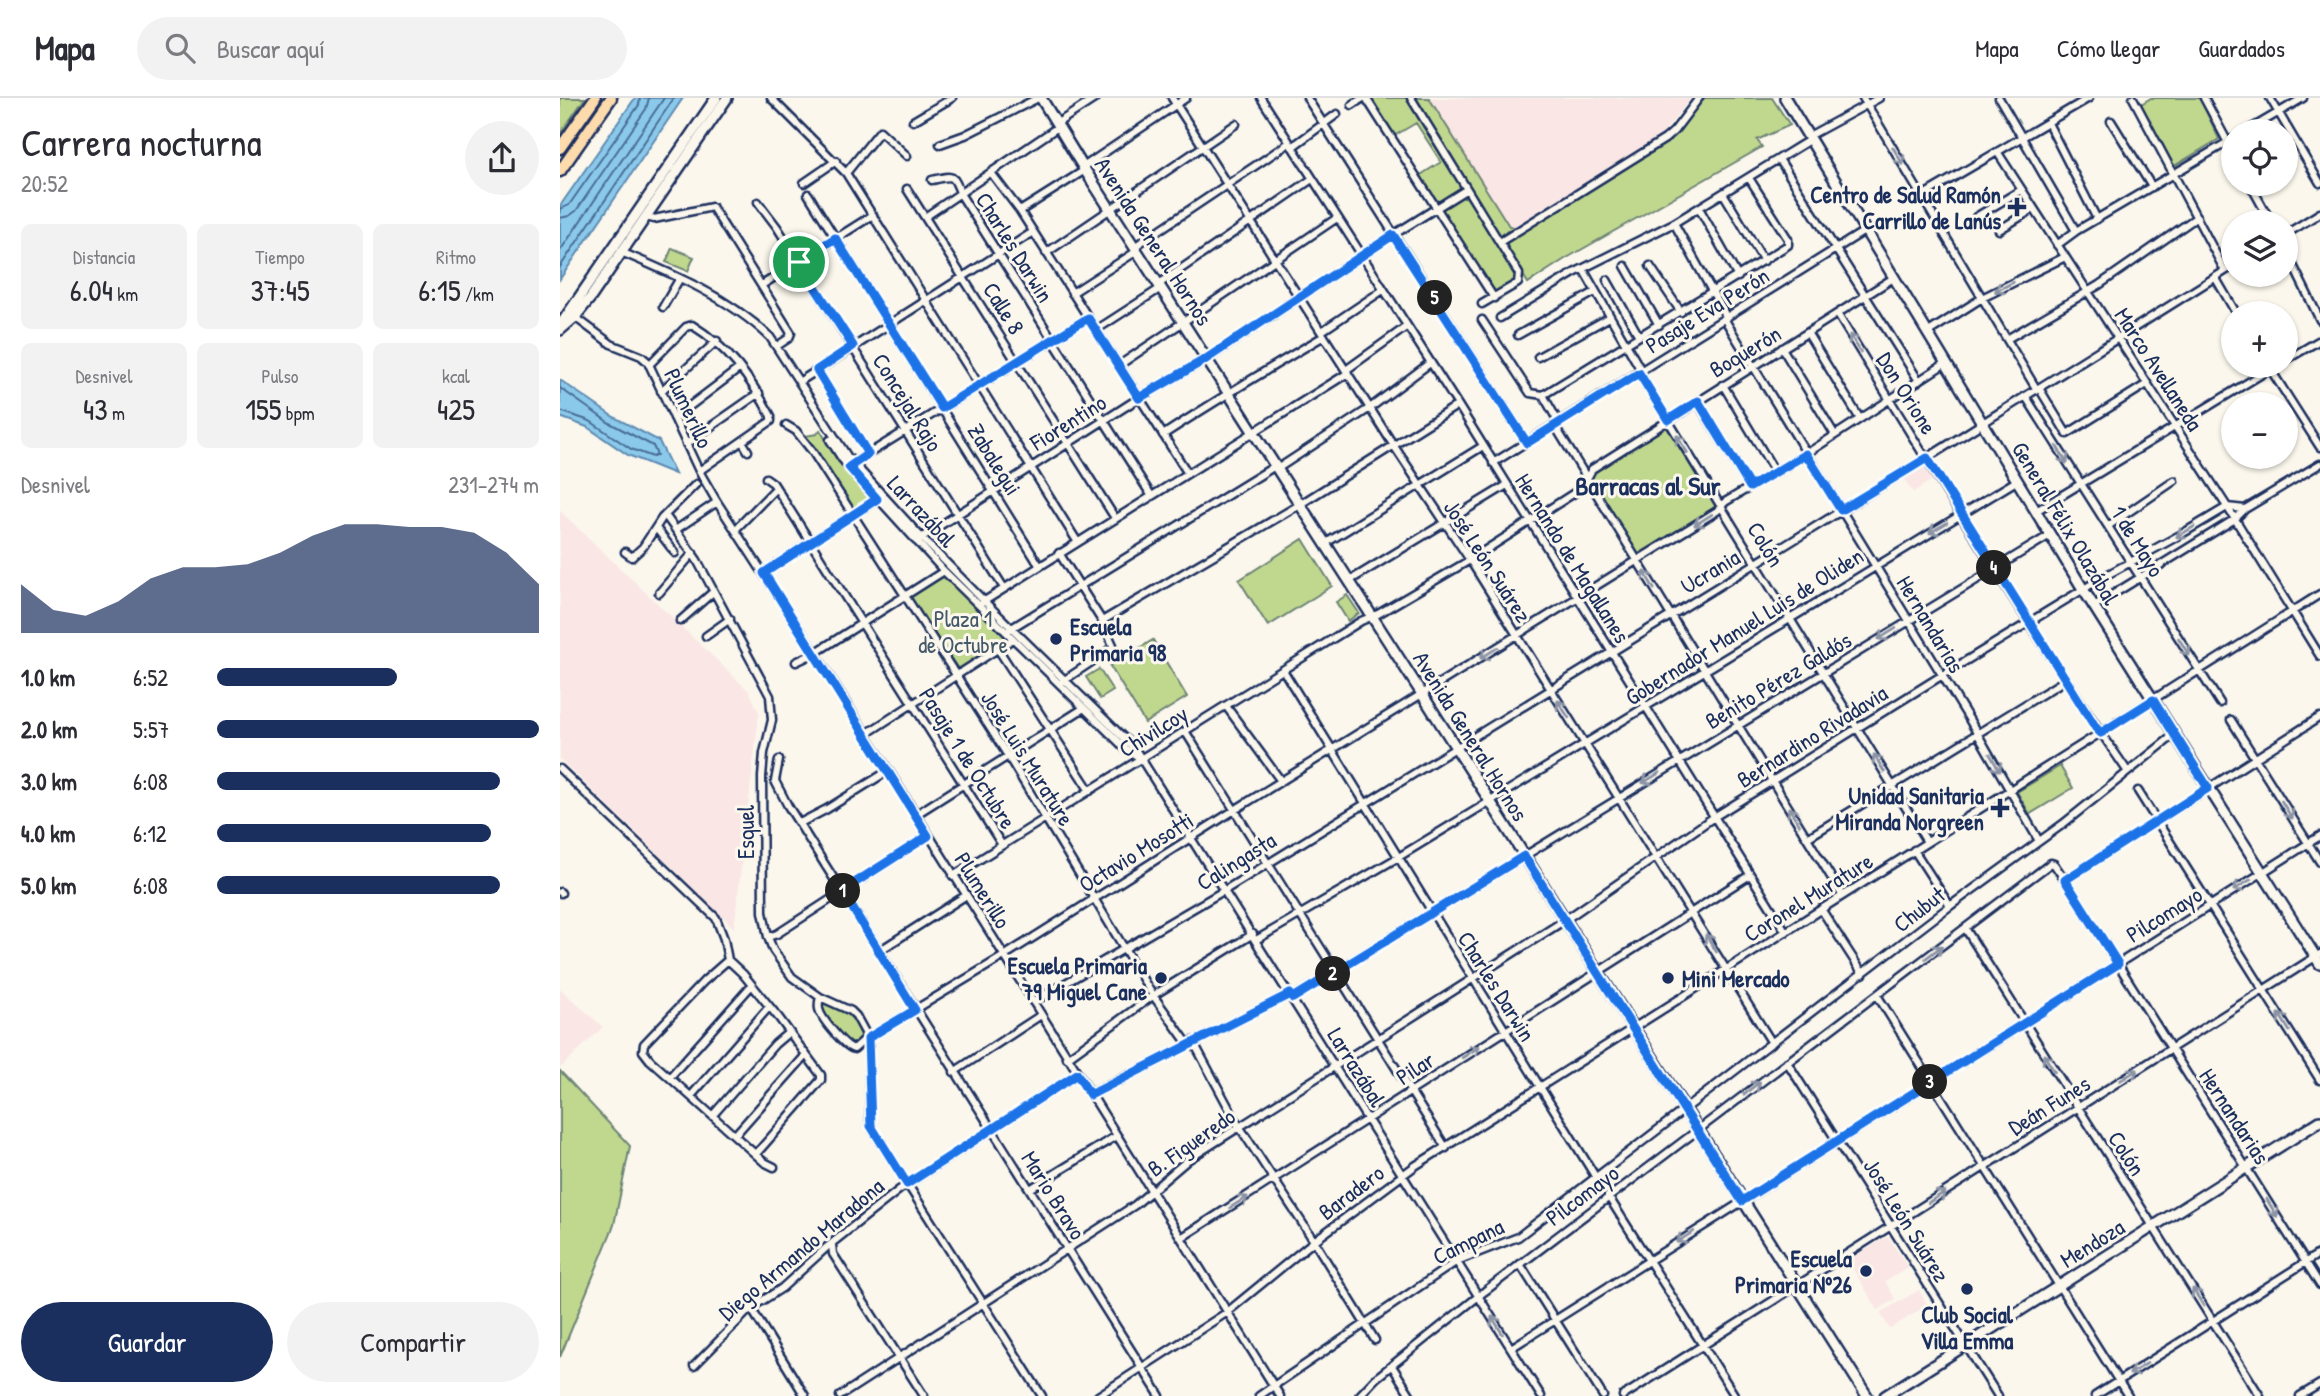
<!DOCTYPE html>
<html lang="es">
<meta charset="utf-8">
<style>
body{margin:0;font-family:"Patrick Hand",sans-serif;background:#f2f2f3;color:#2b2b33;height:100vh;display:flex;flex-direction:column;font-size:26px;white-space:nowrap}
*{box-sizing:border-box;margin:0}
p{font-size:23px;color:#7c7c81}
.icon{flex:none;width:38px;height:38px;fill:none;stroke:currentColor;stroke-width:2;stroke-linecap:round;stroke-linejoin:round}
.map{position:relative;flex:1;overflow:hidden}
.sheet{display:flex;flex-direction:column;background:#fff;width:560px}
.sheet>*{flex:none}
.tools{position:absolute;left:1661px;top:21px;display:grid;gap:14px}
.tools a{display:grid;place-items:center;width:77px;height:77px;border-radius:50%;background:#fff;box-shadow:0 2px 5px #0004;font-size:35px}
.pin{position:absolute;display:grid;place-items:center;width:60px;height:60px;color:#fff;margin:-30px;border:4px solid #fff;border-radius:50%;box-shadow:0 2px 7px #0007}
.km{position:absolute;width:35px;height:35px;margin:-18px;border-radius:50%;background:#222;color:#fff;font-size:19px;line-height:35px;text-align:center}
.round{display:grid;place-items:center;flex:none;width:74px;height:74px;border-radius:37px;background:#f2f2f3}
.summary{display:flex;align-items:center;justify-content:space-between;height:119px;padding:0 21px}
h1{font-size:38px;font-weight:600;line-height:52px}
.stats{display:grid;grid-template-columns:repeat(3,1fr);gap:10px;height:119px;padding:7px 21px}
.stats div{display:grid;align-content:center;border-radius:10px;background:#f2f2f3;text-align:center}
.stats b{font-size:30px;font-weight:600}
.stats small{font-size:19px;font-weight:400}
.stats p{font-size:19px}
.chart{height:196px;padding:14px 21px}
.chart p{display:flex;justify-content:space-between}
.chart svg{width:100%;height:126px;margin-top:7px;fill:#1b2f5e;opacity:.7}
.primary-button{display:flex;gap:14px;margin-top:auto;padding:14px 21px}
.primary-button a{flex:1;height:80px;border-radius:42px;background:#1b2f5e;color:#fff;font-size:28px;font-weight:600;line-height:80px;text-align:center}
.primary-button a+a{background:#f2f2f3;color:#2b2b33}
ul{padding:0 21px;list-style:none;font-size:23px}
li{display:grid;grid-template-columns:112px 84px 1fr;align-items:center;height:52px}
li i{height:18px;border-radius:9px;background:#1b2f5e}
header{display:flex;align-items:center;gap:42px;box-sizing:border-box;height:98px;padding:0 35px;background:#fff;border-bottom:2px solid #e1e1e2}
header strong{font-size:33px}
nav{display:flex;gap:38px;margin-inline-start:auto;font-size:24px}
.search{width:490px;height:63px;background:#f2f2f3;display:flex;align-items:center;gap:18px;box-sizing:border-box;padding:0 24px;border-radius:38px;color:#7c7c81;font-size:26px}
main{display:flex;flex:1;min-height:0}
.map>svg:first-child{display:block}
.built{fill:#fae6e5}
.green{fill:#c0d88e;stroke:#6e8476;stroke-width:2}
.water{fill:#8bc9eb;stroke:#5e8bb3;stroke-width:2}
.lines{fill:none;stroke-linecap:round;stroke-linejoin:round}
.shore{stroke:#486d96;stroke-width:2}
.street-casing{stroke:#1b2f5e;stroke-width:11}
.secondary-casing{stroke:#1b2f5e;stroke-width:14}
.primary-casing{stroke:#1b2f5e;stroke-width:15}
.street{stroke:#fbf7ec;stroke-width:6}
.secondary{stroke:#fbf7ec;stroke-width:9}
.primary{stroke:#fedbac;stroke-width:10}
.oneway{stroke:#8b93a5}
.route-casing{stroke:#fff;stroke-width:14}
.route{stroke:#1a73e8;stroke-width:9}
.poi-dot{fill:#1b2f5e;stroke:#fbf7ec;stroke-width:2.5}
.labels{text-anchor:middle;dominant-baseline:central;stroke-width:6;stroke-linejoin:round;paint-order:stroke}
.poi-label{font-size:23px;font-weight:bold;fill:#1b2f5e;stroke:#fbf7ec;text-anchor:end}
.street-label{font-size:23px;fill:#1b2f5e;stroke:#fbf7ec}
.park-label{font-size:23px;fill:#44596a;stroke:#fbf7ec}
.quarter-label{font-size:26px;font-weight:bold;fill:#1b2f5e;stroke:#fbf7ec}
</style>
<header>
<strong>Mapa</strong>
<div class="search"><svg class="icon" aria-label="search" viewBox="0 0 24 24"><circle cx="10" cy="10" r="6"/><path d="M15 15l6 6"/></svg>Buscar aquí</div>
<nav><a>Mapa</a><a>Cómo llegar</a><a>Guardados</a></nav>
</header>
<main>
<section class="sheet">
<div class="summary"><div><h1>Carrera nocturna</h1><p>20:52</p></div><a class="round"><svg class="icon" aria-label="share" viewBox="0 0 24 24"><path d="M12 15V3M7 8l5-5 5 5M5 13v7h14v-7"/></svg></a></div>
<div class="stats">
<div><p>Distancia</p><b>6.04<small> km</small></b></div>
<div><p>Tiempo</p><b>37:45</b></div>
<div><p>Ritmo</p><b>6:15<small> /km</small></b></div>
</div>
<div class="stats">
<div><p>Desnivel</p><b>43<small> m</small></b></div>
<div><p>Pulso</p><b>155<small> bpm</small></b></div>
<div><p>kcal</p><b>425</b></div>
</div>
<div class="chart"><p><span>Desnivel</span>231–274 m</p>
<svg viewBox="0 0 160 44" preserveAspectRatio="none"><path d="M0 44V27L10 36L20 38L30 33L40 25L50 21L60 21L70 20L80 16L90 10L100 6L110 6L120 7L130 7L140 9L150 16L160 27V44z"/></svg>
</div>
<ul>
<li><b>1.0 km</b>6:52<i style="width:56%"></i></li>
<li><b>2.0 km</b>5:57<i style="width:100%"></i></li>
<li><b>3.0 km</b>6:08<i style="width:88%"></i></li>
<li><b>4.0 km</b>6:12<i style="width:85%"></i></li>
<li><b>5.0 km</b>6:08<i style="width:88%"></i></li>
</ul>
<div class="primary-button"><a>Guardar</a><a>Compartir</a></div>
</section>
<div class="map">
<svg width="1760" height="1298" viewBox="0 0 1760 1298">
<rect width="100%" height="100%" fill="#fbf7ec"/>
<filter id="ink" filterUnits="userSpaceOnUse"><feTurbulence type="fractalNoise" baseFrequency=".0143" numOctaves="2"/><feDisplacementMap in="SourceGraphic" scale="14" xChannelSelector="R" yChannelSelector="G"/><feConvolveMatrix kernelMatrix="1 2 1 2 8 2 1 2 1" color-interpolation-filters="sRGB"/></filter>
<g filter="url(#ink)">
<path class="built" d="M869 0H1131L1102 36 953 129 949 128Z
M1363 369 1372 382 1353 394 1344 381Z
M0 413 189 593 199 615 174 830 0 661Z
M0 891 43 929 0 970Z
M1325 1140H1329L1348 1170 1325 1183 1335 1201 1318 1212 1288 1163Z
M1359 1192 1367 1207 1330 1231 1320 1215Z"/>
<path class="green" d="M0 0H25L0 36Z
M813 0H846L903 90 877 106 859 78 881 64 856 25 834 38 811 1Z
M854 0H869L949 128 953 129 939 138Z
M1144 0H1212L1230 27 1197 42 1202 49 1005 161 968 185 944 146 1114 39Z
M1591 0H1640L1659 41 1614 68 1581 6Z
M901 98 909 100 956 176V183L934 196 881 111Z
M112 150 134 159 128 173 106 164Z
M1106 328 1157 410 1079 458 1030 378 1034 373Z
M260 332 283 370 310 401 293 413 245 338 257 336Z
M743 441 772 488 708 528 679 482Z
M379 476H386L446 540 398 571 350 499Z
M787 497 799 515 788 523 776 504Z
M593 542 627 599 585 625 550 568Z
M539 571 553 593 540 601 526 579Z
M1500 668 1513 690 1470 716 1457 694Z
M264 904C285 914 293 914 301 938L292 949 263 915 261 909Z
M0 973 70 1048 54 1127 0 1259Z"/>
<path class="water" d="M75 0H123L0 181V108Z
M0 282 52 318 99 343 115 376 68 357 27 329 0 319Z"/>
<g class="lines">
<path class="shore" d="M0 111 9 107 79 7 80 0
M0 120 9 118 16 113 86 11 89 0
M0 153 104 0
M0 169 114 0
M0 290 48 324 93 348 97 357 93 359 71 351 30 323 0 313"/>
<g class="street-casing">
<path id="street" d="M211 0 286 75 517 443
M612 0 834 348 910 462 1212 945
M701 0 898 307 1226 834
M747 0 967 345
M806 0 934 200
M851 0 959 176 958 185 922 206
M1303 0 1477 292
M1439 0 1516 133
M1573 0 1665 173
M1644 0 1673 54
M1710 0 1760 85
M792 7 803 0
M353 23 392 0
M1551 23 1592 89
M1488 25 1537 121
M496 26 536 0
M1687 33 1743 0
M1249 38 1319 0
M380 46 405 37 478 0
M732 49 777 16
M1438 55 1675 421 1760 558
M1219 61 1359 283
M523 69 626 0
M286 75 320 33 347 58
M432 76 460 113 627 374
M372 82C394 77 393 76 401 97L591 397
M244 85 276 63
M1690 86 1711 124
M347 91 555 420
M1163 95 1204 163
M248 96 479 467
M1362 98 1529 0
M198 104 217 129 444 490
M1139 110 1178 179
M460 113 525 72
M86 119 94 121 152 109 231 235 229 240 217 248
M365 119 498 29
M1416 119 1461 92
M1114 125 1167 220
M1439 132 1473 111
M1726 136 1760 115
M940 144 1105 41 1114 33 1139 0
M1497 147 1516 133 1673 41
M574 149 729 45
M1726 153 1760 222
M61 154C113 176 168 199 210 239L287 358 361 439 424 503 575 651 981 1298
M486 155 676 26
M1065 168 1099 227
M1090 168 1121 214
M1023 171 1082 274
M1655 179 1676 215
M1047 182 1079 238
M599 186 752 81
M202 187 313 117
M512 195 577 153
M103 209 120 180
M1278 217C1372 371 1466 526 1568 674
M15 219 51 246 81 258 88 264 139 373 157 404 255 555 720 1298
M940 220 1014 175 1114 125 1251 41
M922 222 970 295 983 297 1228 147V141L1189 80
M1165 222 1409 621 1479 743
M536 232 601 190
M762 233 823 192
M1367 235 1422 200 1505 159
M1248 236 1300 321
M958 237 1035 194
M1447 241 1539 187 1637 119
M1222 250 1275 337
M978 259 1050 219
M1726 262 1760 242
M89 267 126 229 132 227C168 249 191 281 211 318V323L139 373
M558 268 777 120
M1709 269 1760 349
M257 272 308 356
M786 272 846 229
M1079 275 1367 744
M239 284 473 134
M1163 287 1215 374
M1479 290 1507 336 1587 286
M101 293 157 243
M983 297 999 325
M1466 299 1660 605
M1137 303 1190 389
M114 320 180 270
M226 327 236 333 252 353 448 658 590 893 628 946
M995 328 1282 797
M603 337C656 302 710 270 764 238
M270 342 282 361 384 473 568 653 581 660
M182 343 188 353
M126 346 199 295
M933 365 1306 132
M292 366 528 220
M717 371 810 310 870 265
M206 380 213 385 442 747
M1476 413 1715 268
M105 417 137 462 210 598 212 622 204 655 202 679 203 814 208 839 213 852 232 879 260 899 291 913 296 918 308 940 310 1022 313 1032 482 1298
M1548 428 1614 383
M96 430 115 455
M117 431 157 404
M175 432 216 390
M356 443 579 300 647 261 833 137 907 91
M766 445 923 348
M65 454 72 459 83 449 102 420 136 386
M499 455 542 523 553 547 551 551 503 583
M203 475 317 401
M789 483 947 387
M99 495 133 455
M423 504 788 275
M1534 508 1675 421 1685 411 1760 366
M120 523 153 494
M542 523 739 407 898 307
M450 531 715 368
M146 538 170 521
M438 551 530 693
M236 564 255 555 384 473
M723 572 1035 1078
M666 608 721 683
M1671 622 1760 764
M625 633 886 1050
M306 636 453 541
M219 662 215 683 228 708 600 1298
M0 671 156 820 164 841 168 862 183 876 219 920 261 977V982L196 1056
M1578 693 1760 982
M355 717 524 610
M240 725 267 711 328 673
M1247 740 1505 582
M1354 752 1390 808
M393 778 801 523 818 516 910 462 1022 390 1032 371 1335 179
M1505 782 1760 619
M0 794 1 795
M1261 811 1303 876
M1405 830 1700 1298
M208 839 217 836 368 738
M696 842 837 760 1458 382
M319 853 405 798
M168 862 144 883 84 946 83 953 90 962 204 1064 214 1069
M1317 897 1568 1298
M260 899C259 903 258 906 259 911 261 921 285 949 294 951L303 943 444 858 673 713 1157 413 1165 404 1246 356 1386 265
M732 900 1490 437
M473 904 665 792 1367 360 1673 168
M633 943 677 1025 754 1143 815 1242
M507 960 594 897 693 836
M1227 964 1438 1298
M394 974 481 917
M110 979 191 888
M530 997 730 896
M131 998 209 909
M153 1017 215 946 228 935
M175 1037 246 957
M470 1091 556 1038
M1048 1098 1175 1298
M621 1140 1190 777
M272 1147 273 1156 364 1298
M960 1166 1043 1298
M191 1210 245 1298
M951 1250 1760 738
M134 1268 191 1210 222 1190 267 1149 339 1092 517 976
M832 1268 851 1298
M280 1298 575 1107 629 1061 1005 822 1154 719 1381 578 1545 478 1620 437 1667 409 1685 411
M538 1298 666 1215 754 1143 855 1068 1760 496
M699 1298 897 1163 958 1139 1390 808 1503 726 1614 637
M799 1298 816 1280 925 1193 1491 765 1494 766 1505 782 1760 1187
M1063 1298 1760 856
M1535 1298 1760 1155
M1740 1298 1760 1286"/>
</g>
<g class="secondary-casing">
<path id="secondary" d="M481 0 523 69 862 596 1307 1298
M1225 0 1523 491 1760 866
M1 226 156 0
M0 232 15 219 31 199 167 0
M1325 1298 1760 1023"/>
</g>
<g class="primary-casing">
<path id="primary" d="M0 50 35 0
M0 73 51 0"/>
</g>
<use href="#street" class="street"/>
<use href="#secondary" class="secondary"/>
<use href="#primary" class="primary"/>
</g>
<defs><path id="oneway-shaft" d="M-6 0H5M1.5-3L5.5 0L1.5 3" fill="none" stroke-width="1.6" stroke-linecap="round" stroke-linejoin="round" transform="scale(1.75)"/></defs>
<g class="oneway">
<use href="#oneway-shaft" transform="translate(1338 58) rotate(59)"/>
<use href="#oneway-shaft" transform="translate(1444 189) rotate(153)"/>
<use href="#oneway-shaft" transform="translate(1295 245) rotate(-122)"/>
<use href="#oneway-shaft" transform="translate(1122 346) rotate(-122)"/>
<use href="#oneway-shaft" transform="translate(1502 357) rotate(58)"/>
<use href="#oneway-shaft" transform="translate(1143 422) rotate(148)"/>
<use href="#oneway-shaft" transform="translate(1378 430) rotate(149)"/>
<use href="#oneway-shaft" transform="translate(1625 434) rotate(149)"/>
<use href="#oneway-shaft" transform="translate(1089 482) rotate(-120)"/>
<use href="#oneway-shaft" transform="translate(1327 536) rotate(148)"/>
<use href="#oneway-shaft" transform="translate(1624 549) rotate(58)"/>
<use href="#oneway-shaft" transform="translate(929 555) rotate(148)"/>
<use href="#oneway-shaft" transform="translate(1003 611) rotate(-123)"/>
<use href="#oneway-shaft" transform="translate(1319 665) rotate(-121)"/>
<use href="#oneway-shaft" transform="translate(1435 665) rotate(60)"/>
<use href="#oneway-shaft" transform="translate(1091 680) rotate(149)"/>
<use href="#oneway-shaft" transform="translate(1727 712) rotate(58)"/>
<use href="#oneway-shaft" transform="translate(1234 718) rotate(-122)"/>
<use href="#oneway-shaft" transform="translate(1682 787) rotate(148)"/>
<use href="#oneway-shaft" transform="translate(1151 845) rotate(-122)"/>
<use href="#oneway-shaft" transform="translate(1374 854) rotate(-37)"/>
<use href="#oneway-shaft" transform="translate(1724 924) rotate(-122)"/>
<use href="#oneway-shaft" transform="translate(911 954) rotate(-33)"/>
<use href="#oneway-shaft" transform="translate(1489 965) rotate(-122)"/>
<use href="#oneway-shaft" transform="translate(1569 977) rotate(-32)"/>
<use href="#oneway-shaft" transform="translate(1192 990) rotate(-37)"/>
<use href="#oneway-shaft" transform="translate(1377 1099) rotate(-33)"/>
<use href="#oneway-shaft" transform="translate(679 1104) rotate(-32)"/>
<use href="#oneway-shaft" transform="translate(1712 1110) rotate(59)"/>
<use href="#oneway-shaft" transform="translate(1125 1139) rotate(148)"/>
<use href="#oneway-shaft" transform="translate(1638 1199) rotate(-122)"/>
<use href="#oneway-shaft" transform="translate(937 1227) rotate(-122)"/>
<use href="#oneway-shaft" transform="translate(1578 1271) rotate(148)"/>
</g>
</g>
<g class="lines" filter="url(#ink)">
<g class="route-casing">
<path id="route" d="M833 137 967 345 1079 275 1108 322 1138 303 1190 389 1246 356 1281 412 1367 360 1536 630 1541 635 1593 602 1648 690 1505 782 1558 866 1182 1103 964 758 733 900 730 896 530 997 517 976 347 1086 311 1028 308 940 355 912 282 793 368 738 204 475 317 401 289 369 308 356 257 272 293 248 239 164 275 140 382 310 528 220 579 300 646 261Z"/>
</g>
<use href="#route" class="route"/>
</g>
<g class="poi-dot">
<path d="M1453.5 98.5h7v7h7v7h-7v7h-7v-7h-7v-7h7z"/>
<circle cx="496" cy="541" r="7"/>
<path d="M1436.5 699.5h7v7h7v7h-7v7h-7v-7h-7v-7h7z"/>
<circle cx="601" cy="880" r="7"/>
<circle cx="1108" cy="880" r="7"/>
<circle cx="1306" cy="1173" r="7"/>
<circle cx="1407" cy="1191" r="7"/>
</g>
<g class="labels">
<g class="poi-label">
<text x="1441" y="96">Centro de Salud Ramón<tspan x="1441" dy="26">Carrillo de Lanús</tspan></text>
<text x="510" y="528" text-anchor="start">Escuela<tspan x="510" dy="26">Primaria 98</tspan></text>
<text x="1424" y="697">Unidad Sanitaria<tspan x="1424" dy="26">Miranda Norgreen</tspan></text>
<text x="587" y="867">Escuela Primaria<tspan x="587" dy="26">79 Miguel Cane</tspan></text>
<text x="1122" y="880" text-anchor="start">Mini Mercado</text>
<text x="1292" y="1160">Escuela<tspan x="1292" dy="26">Primaria Nº26</tspan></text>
<text x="1407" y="1216" text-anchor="middle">Club Social<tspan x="1407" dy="26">Villa Emma</tspan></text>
</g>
<g class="street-label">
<text transform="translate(594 143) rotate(57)">Avenida General Hornos</text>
<text transform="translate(455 149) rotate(58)">Charles Darwin</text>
<text transform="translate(444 210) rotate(58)">Calle 8</text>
<text transform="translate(1147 212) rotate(-32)">Pasaje Eva Perón</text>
<text transform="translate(1185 253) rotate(-31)">Boquerón</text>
<text transform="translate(1599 271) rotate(57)">Marco Avellaneda</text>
<text transform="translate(1347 295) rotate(58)">Don Orione</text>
<text transform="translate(348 304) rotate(58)">Concejal Rajo</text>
<text transform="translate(129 310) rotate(65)">Plumerillo</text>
<text transform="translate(508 324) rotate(-32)">Fiorentino</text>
<text transform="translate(435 361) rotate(58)">Zabalegui</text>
<text transform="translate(362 413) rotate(47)">Larrazábal</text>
<text transform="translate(1506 425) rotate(59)">General Félix Olazábal</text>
<text transform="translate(1578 443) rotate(58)">1 de Mayo</text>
<text transform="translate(1206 446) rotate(58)">Colón</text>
<text transform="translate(1013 460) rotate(58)">Hernando de Magallanes</text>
<text transform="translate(928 463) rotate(57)">José León Suárez</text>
<text transform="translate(1150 473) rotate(-31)">Ucrania</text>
<text transform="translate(1371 526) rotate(59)">Hernandarias</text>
<text transform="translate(1184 528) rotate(-32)">Gobernador Manuel Luis de Oliden</text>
<text transform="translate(1218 582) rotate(-31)">Benito Pérez Galdós</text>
<text transform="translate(593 633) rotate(-32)">Chivilcoy</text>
<text transform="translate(911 638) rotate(58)">Avenida General Hornos</text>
<text transform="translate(1252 638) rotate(-32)">Bernardino Rivadavia</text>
<text transform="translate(408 660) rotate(58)">Pasaje 1 de Octubre</text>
<text transform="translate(468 660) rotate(58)">José Luis Murature</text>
<text transform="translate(185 734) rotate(-90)">Esquel</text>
<text transform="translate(576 754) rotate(-32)">Octavio Mosotti</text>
<text transform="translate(676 763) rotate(-32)">Calingasta</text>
<text transform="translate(423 792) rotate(58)">Plumerillo</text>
<text transform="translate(1248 799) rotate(-32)">Coronel Murature</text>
<text transform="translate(1359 811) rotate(-38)">Chubut</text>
<text transform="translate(1604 816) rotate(-32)">Pilcomayo</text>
<text transform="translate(937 888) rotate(58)">Charles Darwin</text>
<text transform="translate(797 969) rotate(58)">Larrazábal</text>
<text transform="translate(855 970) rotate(-33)">Pilar</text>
<text transform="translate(1489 1007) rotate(-32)">Deán Funes</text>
<text transform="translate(1675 1018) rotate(57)">Hernandarias</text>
<text transform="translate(631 1044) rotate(-35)">B. Figueredo</text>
<text transform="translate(1567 1055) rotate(57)">Colón</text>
<text transform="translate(791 1094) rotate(-37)">Baradero</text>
<text transform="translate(494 1097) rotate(58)">Mario Bravo</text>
<text transform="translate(1022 1097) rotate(-37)">Pilcomayo</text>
<text transform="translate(1347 1122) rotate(58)">José León Suárez</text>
<text transform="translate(908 1143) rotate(-26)">Campana</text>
<text transform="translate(1532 1145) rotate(-32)">Mendoza</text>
<text transform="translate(241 1151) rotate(-40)">Diego Armando Maradona</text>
</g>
<g class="park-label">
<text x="403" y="520">Plaza 1<tspan x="403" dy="26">de Octubre</tspan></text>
</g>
<g class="quarter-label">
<text x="1088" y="387">Barracas al Sur</text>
</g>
</g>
</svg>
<div class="tools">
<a><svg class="icon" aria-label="locate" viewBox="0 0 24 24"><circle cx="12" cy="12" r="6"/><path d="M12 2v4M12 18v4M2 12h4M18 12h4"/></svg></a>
<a><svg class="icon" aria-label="layers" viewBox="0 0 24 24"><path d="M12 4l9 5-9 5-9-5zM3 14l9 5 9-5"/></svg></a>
<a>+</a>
<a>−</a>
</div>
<div class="pin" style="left:239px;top:164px;background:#1e9e55"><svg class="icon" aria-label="arrive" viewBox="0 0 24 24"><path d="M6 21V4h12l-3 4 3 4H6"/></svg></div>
<b class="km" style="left:283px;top:793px">1</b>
<b class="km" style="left:773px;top:876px">2</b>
<b class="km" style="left:1370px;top:984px">3</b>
<b class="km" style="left:1434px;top:470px">4</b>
<b class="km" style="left:875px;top:200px">5</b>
</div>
</main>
